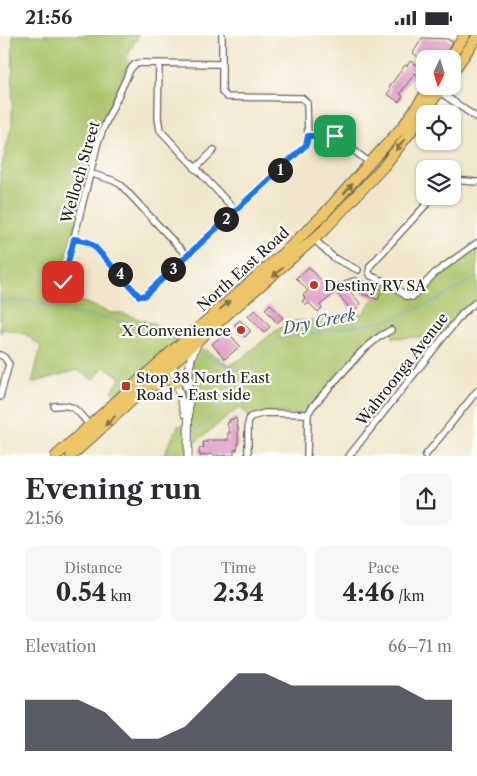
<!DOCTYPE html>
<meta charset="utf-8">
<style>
body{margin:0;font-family:"Libre Caslon Text",serif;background:#f7f7f7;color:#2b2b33;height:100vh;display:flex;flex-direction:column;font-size:19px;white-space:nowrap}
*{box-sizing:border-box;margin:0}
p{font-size:16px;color:#7c7c81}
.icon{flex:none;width:28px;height:28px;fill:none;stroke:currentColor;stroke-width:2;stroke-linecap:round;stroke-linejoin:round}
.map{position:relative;height:421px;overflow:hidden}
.sheet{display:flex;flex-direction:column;background:#fff;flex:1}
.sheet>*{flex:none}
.needle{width:32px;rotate:184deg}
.tools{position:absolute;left:416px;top:15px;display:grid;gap:10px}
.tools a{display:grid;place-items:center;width:45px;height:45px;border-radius:10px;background:#fff;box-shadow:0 1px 4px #0004;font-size:25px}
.pin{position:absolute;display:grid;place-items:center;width:42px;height:42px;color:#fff;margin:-21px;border-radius:10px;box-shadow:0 2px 8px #0006}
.km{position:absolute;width:25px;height:25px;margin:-12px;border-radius:50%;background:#222;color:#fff;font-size:14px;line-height:25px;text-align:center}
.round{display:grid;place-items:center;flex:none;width:52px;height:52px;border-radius:10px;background:#f7f7f7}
.head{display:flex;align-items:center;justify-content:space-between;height:85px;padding:0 25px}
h1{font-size:28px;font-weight:700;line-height:38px}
.figures{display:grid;grid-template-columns:repeat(3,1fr);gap:8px;height:85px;padding:5px 25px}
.figures div{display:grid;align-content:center;border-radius:10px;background:#f7f7f7;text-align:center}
.figures b{font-size:25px;font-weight:700}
.figures small{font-size:14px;font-weight:400}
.figures p{font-size:14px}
.chart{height:140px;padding:10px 25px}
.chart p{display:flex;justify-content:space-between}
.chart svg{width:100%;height:90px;margin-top:5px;fill:#111827;opacity:.7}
.status{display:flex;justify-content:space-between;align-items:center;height:35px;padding:0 25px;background:#fff;direction:ltr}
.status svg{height:14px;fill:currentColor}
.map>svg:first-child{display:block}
.green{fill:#abc46a;stroke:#647043}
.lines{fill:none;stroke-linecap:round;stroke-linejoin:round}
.stream{stroke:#62a5d6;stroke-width:1}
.building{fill:#dd91c1}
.minor-casing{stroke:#676359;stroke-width:8}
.tertiary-casing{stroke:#676359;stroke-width:9}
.trunk-casing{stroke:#676359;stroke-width:12}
.minor{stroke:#fff;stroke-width:5.5}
.tertiary{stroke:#fff;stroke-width:7}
.trunk{stroke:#edc569;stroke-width:10}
.oneway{fill:#847042}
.route-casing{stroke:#fff;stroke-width:10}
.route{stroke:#1a73e8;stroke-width:6}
.poi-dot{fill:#c8321e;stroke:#fdfcf7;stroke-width:2}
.labels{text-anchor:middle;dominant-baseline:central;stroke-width:4.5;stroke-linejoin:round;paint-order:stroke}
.street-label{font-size:15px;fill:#1c1c1c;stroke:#fdfcf7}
.poi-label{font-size:15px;fill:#1c1c1c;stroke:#fdfcf7;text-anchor:start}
.water-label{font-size:16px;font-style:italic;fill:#3c5a70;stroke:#fdfcf7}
</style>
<div class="status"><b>21:56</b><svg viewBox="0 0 49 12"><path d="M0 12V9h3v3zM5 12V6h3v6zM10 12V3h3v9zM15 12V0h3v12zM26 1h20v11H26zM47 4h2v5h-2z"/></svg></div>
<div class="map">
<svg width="477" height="421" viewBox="0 0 477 421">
<rect width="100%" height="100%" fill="#fdfcf7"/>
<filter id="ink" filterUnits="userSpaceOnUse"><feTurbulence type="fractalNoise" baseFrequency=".02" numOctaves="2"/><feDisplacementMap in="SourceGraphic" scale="10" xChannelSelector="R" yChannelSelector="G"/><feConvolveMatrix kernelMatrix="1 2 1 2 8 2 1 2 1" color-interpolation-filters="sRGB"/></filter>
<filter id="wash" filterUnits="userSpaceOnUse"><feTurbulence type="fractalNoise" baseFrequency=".0096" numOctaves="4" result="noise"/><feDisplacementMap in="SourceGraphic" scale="20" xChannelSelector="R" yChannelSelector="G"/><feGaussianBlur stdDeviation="1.12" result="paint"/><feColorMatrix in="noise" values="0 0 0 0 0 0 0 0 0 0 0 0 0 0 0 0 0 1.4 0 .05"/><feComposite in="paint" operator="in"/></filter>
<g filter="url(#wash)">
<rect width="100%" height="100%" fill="#f1e6cb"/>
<path class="green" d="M13 0H138L127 22 131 28 127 33 98 100 57 260 83 267 111 278H122L153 289 180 303 116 360 112 356 121 343 104 331 94 345 77 335 32 348 41 311 25 299 4 294 0 298V138L12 90Z
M477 208V266L444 301 393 303 391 295 379 302 308 379 265 378 250 382 239 373 194 408 188 411V421H163L178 391 188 390 193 318 203 314 230 330 241 324 271 299 291 286 340 284 364 278 384 246 410 262 429 244Z"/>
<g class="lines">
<path class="stream" d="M0 267 14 265 30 267 60 272 71 278 136 288 176 307
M201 319 247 339
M196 396 210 382 279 304 388 285 414 276 440 263 477 242
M176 421 177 414"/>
</g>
<g id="blocks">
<path class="building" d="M422 3 449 4V6H453L442 24 433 19 430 24H425V27L413 18Z
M410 26 422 34 418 41 415 38 400 59 403 61 399 67 387 59 391 54 389 52 405 30 407 31Z
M309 232 334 259 320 270 322 273 318 277 309 268 306 270 302 266 305 263 303 260 308 256 296 243Z
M355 242 382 255 378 265 345 251 361 269 353 277 335 256 346 245Z
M270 269 283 283 277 288 265 274Z
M255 275 270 292 264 298 248 281Z
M240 285 250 295V297L245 302 234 290Z
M227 296 240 311 225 324 212 309Z
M236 383 238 393V408L237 415H234V420L219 421V420H213V419L200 421 199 414 204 412 203 407H207V405H228V398H230L227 388 230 387 229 385Z"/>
</g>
</g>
<g filter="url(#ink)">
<use href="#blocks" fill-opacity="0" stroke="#676359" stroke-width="1"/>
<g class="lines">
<g class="minor-casing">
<path id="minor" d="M222 0V57L227 62 302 63 307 68 308 101H335L370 128
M159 28 158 83 160 95 236 176
M440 57 477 83
M195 134 214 115
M92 139 112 145 120 149 187 221
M452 145 477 147
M434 161 370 231 369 237 371 241 391 249 406 261 412 262 435 238 477 208
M74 204 88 207 94 211 139 261H144L306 110 308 101
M314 204 334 223 358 235
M65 253 63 247 98 107 106 87 130 35 135 29 142 28 222 29
M0 320 4 322 9 329 0 362
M54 371C75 368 77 376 90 391
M248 421V389L250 382 265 378 308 379 312 372 361 317 379 302 391 295
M307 421 308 379
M349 421 462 279 477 266
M425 421 477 356"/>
</g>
<g class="tertiary-casing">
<path id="tertiary" d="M171 330 185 379
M171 330 182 342 187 353
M188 421 189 335 191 323 197 309"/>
</g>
<g class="trunk-casing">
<path id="trunk" d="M449 24 465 0
M452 38 477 2
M154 350C162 345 167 342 176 348
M56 421 152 334 292 210 323 180 403 91 431 51
M71 421 208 296 323 196 384 131 413 94 443 51"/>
</g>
<use href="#minor" class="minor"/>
<use href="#tertiary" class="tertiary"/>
<use href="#trunk" class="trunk"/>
</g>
<defs><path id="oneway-solid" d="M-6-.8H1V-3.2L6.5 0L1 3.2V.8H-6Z" transform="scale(1.25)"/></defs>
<g class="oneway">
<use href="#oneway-solid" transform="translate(400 110) rotate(128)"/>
<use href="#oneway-solid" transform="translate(348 154) rotate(-49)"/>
<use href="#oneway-solid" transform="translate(278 237) rotate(139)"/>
<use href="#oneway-solid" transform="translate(225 270) rotate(-41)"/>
<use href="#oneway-solid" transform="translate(110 386) rotate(137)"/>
</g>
</g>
<g class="lines" filter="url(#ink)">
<g class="route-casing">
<path id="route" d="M63 247 74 204 88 207 94 211 139 261H144L306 110 308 101H335"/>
</g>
<use href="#route" class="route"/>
</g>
<g class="poi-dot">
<circle cx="314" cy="250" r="5"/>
<circle cx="241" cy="295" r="5"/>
<rect x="121" y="346" width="10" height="10" rx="2.5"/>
</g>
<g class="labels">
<g class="street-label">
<text transform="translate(80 137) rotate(-74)">Welloch Street</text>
<text transform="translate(243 234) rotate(-42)">North East Road</text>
<text transform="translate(402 334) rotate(-52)">Wahroonga Avenue</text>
</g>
<g class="poi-label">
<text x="324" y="250">Destiny RV SA</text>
<text x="231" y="295" text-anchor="end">X Convenience</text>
<text x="136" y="342">Stop 38 North East<tspan x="136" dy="17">Road - East side</tspan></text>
</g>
<g class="water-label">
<text transform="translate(319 286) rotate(-11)">Dry Creek</text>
</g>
</g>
</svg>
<div class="tools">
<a><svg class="needle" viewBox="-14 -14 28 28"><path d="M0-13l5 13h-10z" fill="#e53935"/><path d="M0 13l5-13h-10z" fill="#7c7c81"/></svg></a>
<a><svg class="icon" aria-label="locate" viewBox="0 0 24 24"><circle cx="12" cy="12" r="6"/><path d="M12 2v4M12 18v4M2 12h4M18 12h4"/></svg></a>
<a><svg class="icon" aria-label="layers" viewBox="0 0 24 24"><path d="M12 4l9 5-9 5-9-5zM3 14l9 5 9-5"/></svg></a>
</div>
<div class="pin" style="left:335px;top:101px;background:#1e9e55"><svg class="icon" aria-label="arrive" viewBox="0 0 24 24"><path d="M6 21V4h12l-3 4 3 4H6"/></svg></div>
<div class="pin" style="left:63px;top:247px;background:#d93025"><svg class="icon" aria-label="check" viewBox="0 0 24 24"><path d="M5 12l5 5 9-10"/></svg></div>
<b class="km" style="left:280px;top:135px">1</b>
<b class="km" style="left:226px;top:184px">2</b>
<b class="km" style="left:173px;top:234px">3</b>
<b class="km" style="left:120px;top:239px">4</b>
</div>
<section class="sheet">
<div class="head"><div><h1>Evening run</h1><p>21:56</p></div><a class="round"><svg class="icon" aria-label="share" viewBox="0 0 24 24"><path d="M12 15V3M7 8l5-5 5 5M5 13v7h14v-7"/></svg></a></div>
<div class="figures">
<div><p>Distance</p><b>0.54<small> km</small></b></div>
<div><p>Time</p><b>2:34</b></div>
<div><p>Pace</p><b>4:46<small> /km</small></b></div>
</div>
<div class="chart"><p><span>Elevation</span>66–71 m</p>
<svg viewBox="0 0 160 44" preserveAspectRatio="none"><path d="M0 44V19L10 19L20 19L30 25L40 38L50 38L60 32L70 19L80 6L90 6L100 12L110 12L120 12L130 12L140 12L150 19L160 19V44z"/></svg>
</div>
</section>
